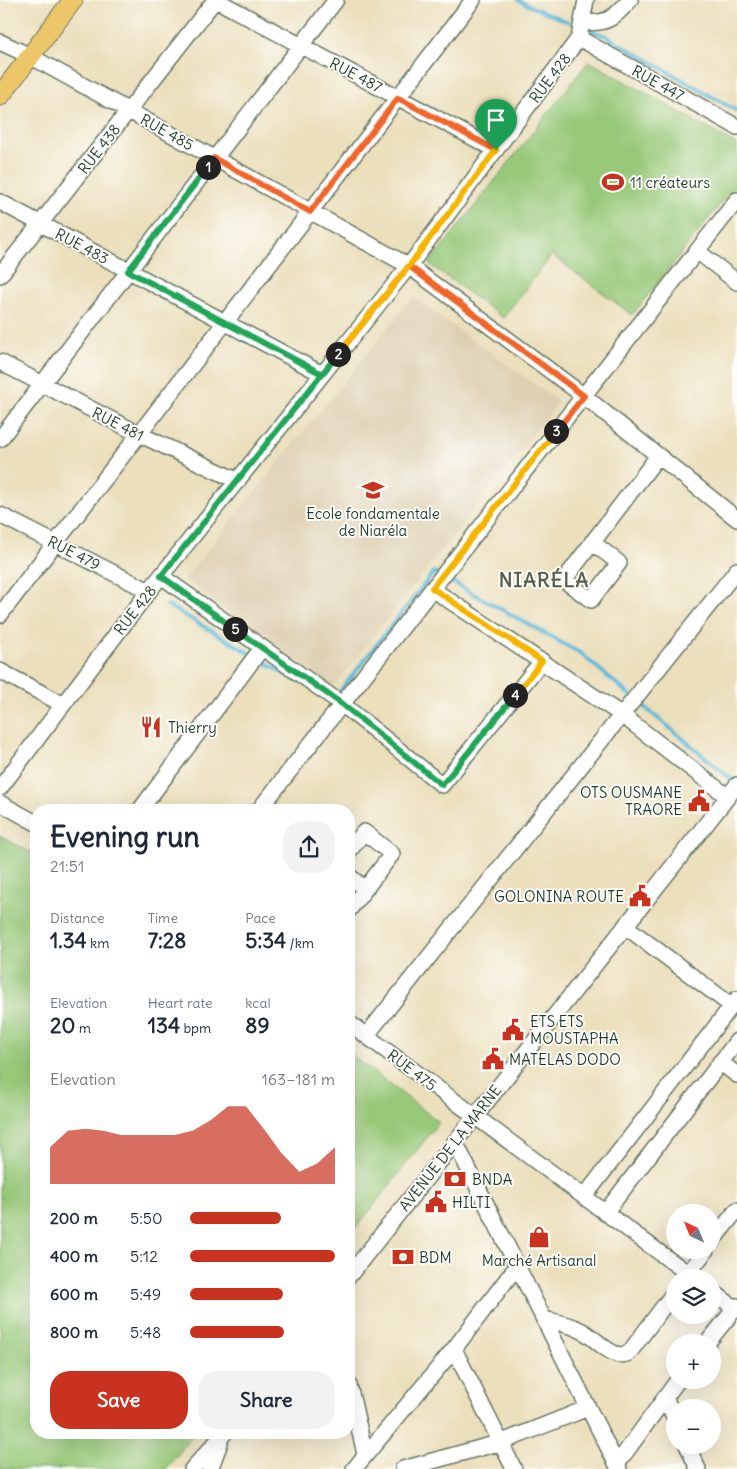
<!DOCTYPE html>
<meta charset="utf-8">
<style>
body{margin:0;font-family:Delius,sans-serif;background:#f2f2f3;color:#1f2937;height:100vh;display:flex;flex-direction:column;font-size:19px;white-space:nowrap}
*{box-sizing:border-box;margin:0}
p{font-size:16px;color:#747a83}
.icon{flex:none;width:28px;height:28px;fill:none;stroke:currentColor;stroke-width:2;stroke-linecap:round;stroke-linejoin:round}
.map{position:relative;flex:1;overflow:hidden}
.drawer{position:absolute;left:30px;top:804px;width:325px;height:635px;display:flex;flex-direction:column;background:#fff;border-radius:20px;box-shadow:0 5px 20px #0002}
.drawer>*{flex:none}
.needle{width:32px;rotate:316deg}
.buttons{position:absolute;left:666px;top:1204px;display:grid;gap:10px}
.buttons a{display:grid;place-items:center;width:55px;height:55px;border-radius:50%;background:#fff;box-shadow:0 5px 20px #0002;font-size:25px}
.pin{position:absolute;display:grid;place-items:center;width:42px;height:42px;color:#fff;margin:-51px -21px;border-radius:50% 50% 50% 0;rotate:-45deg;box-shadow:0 0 5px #0007}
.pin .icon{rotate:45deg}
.km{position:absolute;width:25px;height:25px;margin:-12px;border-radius:50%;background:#222;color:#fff;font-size:14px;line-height:25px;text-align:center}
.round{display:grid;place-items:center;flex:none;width:52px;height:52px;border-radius:20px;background:#f2f2f3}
.headline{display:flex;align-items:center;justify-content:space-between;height:85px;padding:0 20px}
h1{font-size:28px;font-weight:700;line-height:38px}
.metrics{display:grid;grid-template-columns:repeat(3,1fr);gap:8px;height:85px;padding:5px 20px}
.metrics div{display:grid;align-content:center}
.metrics b{font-size:21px;font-weight:700}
.metrics small{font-size:14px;font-weight:400}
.metrics p{font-size:14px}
.chart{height:140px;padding:10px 20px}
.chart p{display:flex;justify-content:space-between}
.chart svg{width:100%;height:90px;margin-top:5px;fill:#c8321e;opacity:.7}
.primary-button{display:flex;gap:10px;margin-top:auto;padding:10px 20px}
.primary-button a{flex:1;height:58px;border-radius:20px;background:#c8321e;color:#fff;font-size:20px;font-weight:700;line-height:58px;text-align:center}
.primary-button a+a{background:#f2f2f3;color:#1f2937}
ul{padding:0 20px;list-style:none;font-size:16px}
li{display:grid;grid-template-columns:80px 60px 1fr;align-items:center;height:38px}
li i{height:12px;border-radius:6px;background:#c8321e}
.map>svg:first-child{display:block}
.built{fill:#ded0b2}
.green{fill:#98c979;stroke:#5c8356}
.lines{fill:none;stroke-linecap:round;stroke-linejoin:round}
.stream{stroke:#5ab8d9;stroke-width:4}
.minor-casing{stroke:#667664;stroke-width:18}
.major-casing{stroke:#667664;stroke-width:21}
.minor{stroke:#fff;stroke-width:15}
.major{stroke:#ecc669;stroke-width:19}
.split-1-casing{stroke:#fff;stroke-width:10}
.split-2-casing{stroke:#fff;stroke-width:10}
.split-3-casing{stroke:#fff;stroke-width:10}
.split-4-casing{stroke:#fff;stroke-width:10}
.split-5-casing{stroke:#fff;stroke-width:10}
.split-6-casing{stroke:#fff;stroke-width:10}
.split-7-casing{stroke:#fff;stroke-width:10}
.split-1{stroke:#f0652b;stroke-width:6}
.split-2{stroke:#22a559;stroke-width:6}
.split-3{stroke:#f0652b;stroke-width:6}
.split-4{stroke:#f5b400;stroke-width:6}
.split-5{stroke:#22a559;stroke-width:6}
.split-6{stroke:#22a559;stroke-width:6}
.split-7{stroke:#f5b400;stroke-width:6}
.labels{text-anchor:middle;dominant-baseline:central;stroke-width:4;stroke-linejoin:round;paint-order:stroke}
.street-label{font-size:15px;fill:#1f3d34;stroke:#fdfcf7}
.poi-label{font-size:15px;fill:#1f3d34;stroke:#fdfcf7;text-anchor:start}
.district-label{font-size:20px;font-weight:bold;letter-spacing:1px;fill:#57604d;stroke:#fdfcf7}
</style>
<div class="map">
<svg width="737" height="1469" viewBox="0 0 737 1469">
<rect width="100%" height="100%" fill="#fdfcf7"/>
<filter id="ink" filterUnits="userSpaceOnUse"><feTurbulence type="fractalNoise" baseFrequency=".02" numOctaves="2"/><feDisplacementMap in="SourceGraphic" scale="10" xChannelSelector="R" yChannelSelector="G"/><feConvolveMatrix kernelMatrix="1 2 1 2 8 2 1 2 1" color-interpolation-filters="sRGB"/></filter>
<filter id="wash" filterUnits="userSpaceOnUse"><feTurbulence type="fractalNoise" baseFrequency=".0096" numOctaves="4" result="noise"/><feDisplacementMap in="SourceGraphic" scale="20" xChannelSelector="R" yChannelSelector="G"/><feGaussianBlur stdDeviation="1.12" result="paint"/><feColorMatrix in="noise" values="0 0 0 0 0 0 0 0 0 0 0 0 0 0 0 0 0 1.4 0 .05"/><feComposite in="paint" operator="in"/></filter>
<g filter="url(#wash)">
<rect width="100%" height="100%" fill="#ebdfbc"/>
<path class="built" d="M413 297 559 402 333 687 184 579Z"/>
<path class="green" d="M589 61 737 145V183L632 315 552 255 503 318 429 264Z
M0 836 36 855V1432L195 1433 166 1469H0Z
M349 1053 439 1122 349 1237Z"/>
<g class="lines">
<path class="stream" d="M518 0 532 7 569 22
M587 29 606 36 737 111
M445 578 580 653 631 696
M167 605 251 654
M259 659 297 681
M337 695 434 572 439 575
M636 700 735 782"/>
</g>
</g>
<g filter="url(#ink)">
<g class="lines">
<g class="minor-casing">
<path id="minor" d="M216 0 496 150
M583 22C607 25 615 17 630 0
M579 38 737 127
M0 42 30 56 409 266 584 396 737 519
M0 202 322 374
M697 251 737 282
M0 275 215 0
M0 362 139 434 238 481
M0 439 336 0
M0 515 149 591
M592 542 619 563 591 600 564 580 658 456
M161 576 342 704 442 785 542 661
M432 589 622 715 728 797
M0 615 473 0
M0 671 62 704
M0 788 149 591 409 266 579 38 586 0
M0 803 36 823
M140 810 262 648
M259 810 737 200
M349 851 364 832 392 854 349 910
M349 876 365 889
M625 926 732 1006
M349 1023 694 1278
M366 1036 737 570
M720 1062 737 1075
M455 1142 619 1469
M584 1197 737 999
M605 1213 737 1041
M712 1241 737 1210
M349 1276 737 785
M685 1278 706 1250
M712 1291 737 1310
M544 1319C555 1322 568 1324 578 1329 595 1335 611 1362 629 1353L675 1291
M708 1342 737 1306
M454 1349 514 1469
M349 1385 365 1454
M665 1397 675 1419
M687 1445 698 1469
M617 1464 678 1380
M192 1469 224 1434
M210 1469 220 1443
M354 1469 454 1349 517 1266
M403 1469 502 1442 588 1408"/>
</g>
<g class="major-casing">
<path id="major" d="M0 96 73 0"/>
</g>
<use href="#minor" class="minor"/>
<use href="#major" class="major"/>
</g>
</g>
<g class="lines" filter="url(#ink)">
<g class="split-1-casing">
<path id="split-1" d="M208 167 214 158 310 212 398 98 496 150"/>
</g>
<g class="split-2-casing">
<path id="split-2" d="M208 167 128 271 322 374 338 354"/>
</g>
<g class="split-3-casing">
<path id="split-3" d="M338 354 409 266 584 396 556 431"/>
</g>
<g class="split-4-casing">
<path id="split-4" d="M515 695 542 661 432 588 556 431"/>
</g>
<g class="split-5-casing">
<path id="split-5" d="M235 629 342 704 442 785 515 695"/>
</g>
<g class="split-6-casing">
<path id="split-6" d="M235 629 161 576 338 354"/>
</g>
<g class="split-7-casing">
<path id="split-7" d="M338 354 409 266 496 150"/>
</g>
<use href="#split-1" class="split-1"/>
<use href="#split-2" class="split-2"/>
<use href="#split-3" class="split-3"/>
<use href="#split-4" class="split-4"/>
<use href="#split-5" class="split-5"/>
<use href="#split-6" class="split-6"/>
<use href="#split-7" class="split-7"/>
</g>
<defs>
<g id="stadium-bare" transform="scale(1.725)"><path d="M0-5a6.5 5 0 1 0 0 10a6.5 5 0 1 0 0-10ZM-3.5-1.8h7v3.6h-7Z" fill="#c8321e" stroke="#fdfcf7" stroke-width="2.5" paint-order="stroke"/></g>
<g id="school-bare" transform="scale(1.725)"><path d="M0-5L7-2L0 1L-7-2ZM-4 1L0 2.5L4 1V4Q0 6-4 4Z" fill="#c8321e" stroke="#fdfcf7" stroke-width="2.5" paint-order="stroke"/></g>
<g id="restaurant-bare" transform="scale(1.725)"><path d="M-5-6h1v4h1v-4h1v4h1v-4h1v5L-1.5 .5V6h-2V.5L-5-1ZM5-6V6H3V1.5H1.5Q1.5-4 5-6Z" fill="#c8321e" stroke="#fdfcf7" stroke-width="2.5" paint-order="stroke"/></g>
<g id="civic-bare" transform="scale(1.725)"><path d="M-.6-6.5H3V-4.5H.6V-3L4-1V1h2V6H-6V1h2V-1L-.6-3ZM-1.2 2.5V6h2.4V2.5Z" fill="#c8321e" stroke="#fdfcf7" stroke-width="2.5" paint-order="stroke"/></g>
<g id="bank-bare" transform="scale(1.725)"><path d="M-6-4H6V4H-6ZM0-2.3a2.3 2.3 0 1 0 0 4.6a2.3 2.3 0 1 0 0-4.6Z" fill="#c8321e" stroke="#fdfcf7" stroke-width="2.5" paint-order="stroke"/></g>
<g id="shop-bare" transform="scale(1.725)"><path d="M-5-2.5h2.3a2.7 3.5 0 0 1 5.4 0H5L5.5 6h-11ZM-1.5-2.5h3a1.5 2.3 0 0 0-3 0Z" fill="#c8321e" stroke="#fdfcf7" stroke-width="2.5" paint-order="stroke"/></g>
</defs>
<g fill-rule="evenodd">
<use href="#stadium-bare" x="613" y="182"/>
<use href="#school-bare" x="373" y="490"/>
<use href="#restaurant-bare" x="151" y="727"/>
<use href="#civic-bare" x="699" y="801"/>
<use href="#civic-bare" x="640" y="896"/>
<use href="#civic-bare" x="513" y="1030"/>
<use href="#civic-bare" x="493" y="1059"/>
<use href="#bank-bare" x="455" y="1179"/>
<use href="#civic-bare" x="436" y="1202"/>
<use href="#shop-bare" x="539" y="1237"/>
<use href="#bank-bare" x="403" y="1257"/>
</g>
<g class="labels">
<g class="street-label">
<text transform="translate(356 75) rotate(28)">RUE 487</text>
<text transform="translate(550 78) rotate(-53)">RUE 428</text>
<text transform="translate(658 83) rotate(29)">RUE 447</text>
<text transform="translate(167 132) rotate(29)">RUE 485</text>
<text transform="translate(99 149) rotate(-52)">RUE 438</text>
<text transform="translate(82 246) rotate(28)">RUE 483</text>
<text transform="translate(118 424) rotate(27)">RUE 481</text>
<text transform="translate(74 553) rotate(27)">RUE 479</text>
<text transform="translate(135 610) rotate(-52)">RUE 428</text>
<text transform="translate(412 1070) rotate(37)">RUE 475</text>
<text transform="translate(450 1148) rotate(-52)">AVENUE DE LA MARNE</text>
</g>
<g class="poi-label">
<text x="630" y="182">11 créateurs</text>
<text x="373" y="513" text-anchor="middle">Ecole fondamentale<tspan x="373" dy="17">de Niaréla</tspan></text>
<text x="168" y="727">Thierry</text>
<text x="682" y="792" text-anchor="end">OTS OUSMANE<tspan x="682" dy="17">TRAORE</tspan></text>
<text x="624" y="896" text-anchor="end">GOLONINA ROUTE</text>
<text x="530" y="1021">ETS ETS<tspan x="530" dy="17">MOUSTAPHA</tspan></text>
<text x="509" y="1059">MATELAS DODO</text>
<text x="472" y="1179">BNDA</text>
<text x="452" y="1202">HILTI</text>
<text x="419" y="1257">BDM</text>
<text x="539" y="1260" text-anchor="middle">Marché Artisanal</text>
</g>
<g class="district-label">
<text x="544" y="579">NIARÉLA</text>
</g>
</g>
</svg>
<div class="buttons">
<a><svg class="needle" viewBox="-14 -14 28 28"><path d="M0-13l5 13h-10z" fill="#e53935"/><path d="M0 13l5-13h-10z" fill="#747a83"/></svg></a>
<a><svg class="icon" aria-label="layers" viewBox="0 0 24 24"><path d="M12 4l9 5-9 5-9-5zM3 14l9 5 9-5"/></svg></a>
<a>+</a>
<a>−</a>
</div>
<div class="pin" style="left:496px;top:150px;background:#1e9e55"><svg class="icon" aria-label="arrive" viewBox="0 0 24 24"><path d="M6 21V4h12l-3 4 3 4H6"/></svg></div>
<b class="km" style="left:208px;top:167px">1</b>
<b class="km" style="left:338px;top:354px">2</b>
<b class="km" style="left:556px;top:431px">3</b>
<b class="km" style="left:515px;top:695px">4</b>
<b class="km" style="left:235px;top:629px">5</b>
<section class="drawer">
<div class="headline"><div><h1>Evening run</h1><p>21:51</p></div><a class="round"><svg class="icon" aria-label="share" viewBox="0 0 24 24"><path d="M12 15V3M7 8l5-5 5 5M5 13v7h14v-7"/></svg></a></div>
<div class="metrics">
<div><p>Distance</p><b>1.34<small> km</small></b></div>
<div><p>Time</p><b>7:28</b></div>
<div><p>Pace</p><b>5:34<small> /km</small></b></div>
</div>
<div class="metrics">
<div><p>Elevation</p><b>20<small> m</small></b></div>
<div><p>Heart rate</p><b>134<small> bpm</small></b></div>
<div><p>kcal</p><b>89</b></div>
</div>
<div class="chart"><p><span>Elevation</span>163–181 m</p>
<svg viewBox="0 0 160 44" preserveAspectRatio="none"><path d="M0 44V26L10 18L20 17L30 18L40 20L50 20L60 20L70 20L80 18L90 13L100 6L110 6L120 17L130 29L140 38L150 34L160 26V44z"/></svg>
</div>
<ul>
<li><b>200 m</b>5:50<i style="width:63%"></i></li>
<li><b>400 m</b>5:12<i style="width:100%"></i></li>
<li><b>600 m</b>5:49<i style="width:64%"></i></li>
<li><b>800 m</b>5:48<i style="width:65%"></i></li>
</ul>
<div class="primary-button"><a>Save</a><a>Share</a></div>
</section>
</div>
